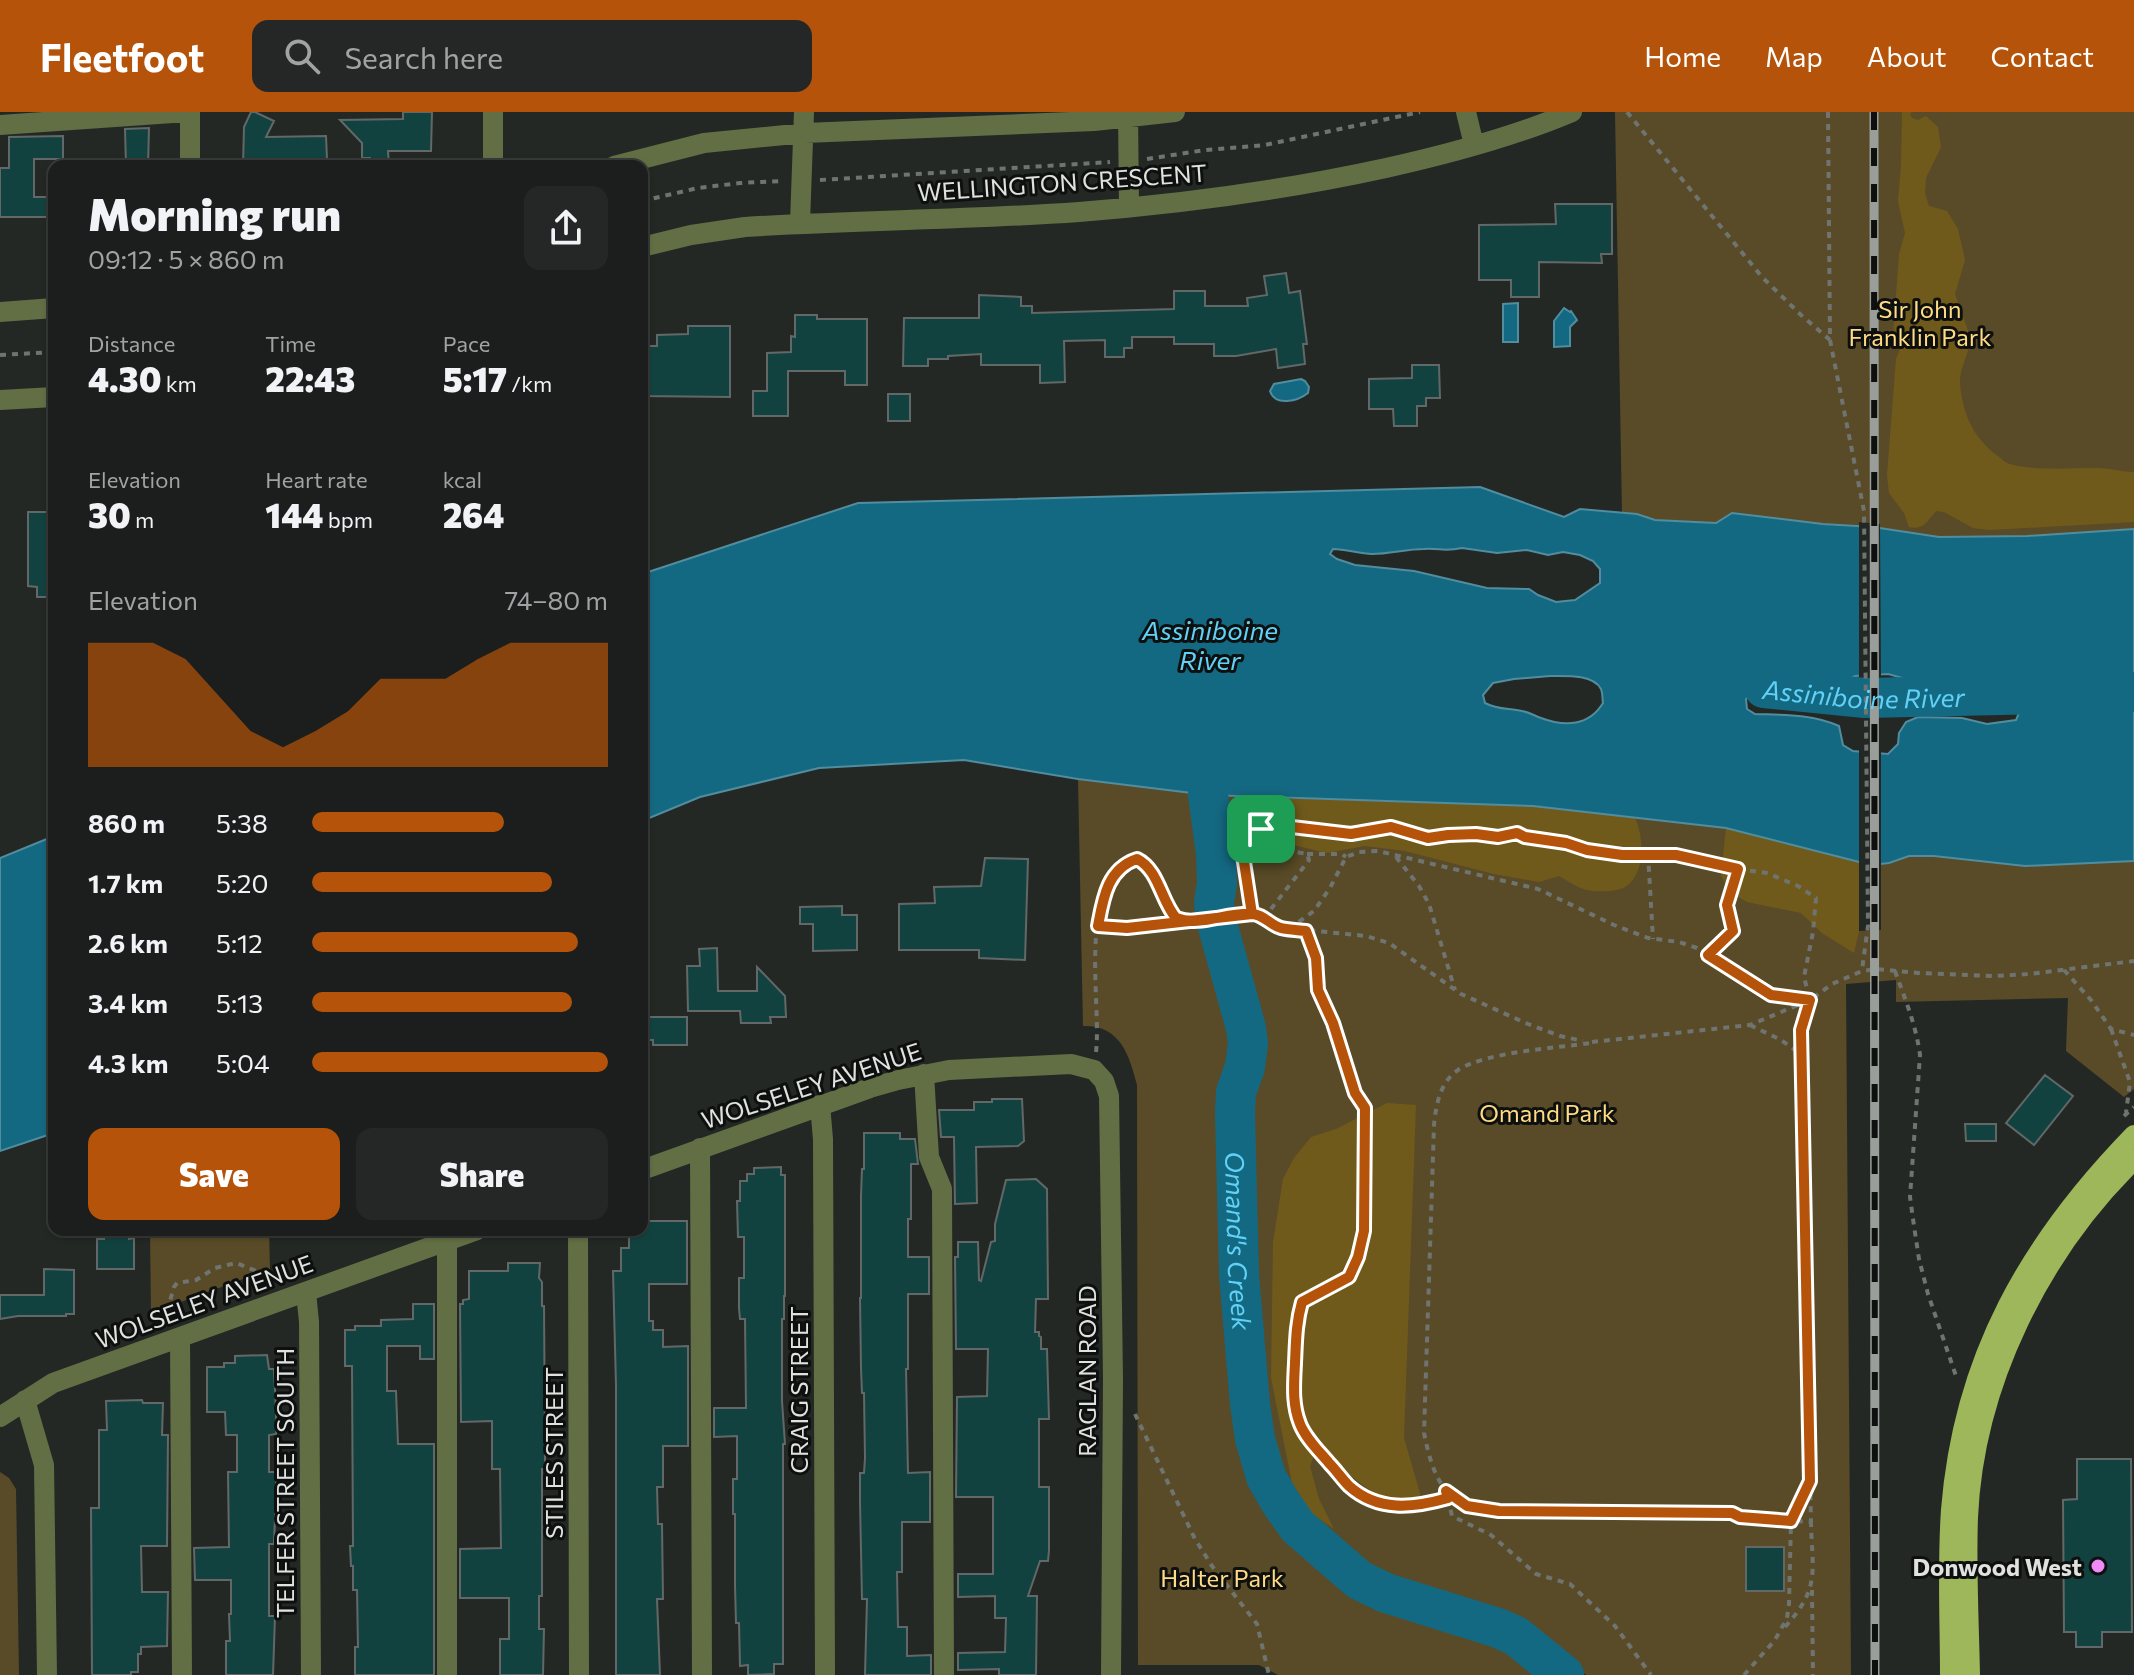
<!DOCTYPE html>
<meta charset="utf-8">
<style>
body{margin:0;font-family:Commissioner,sans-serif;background:#242725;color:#f1f3f6;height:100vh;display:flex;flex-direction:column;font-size:30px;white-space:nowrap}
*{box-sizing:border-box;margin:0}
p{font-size:26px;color:#a0a2a3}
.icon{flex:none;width:44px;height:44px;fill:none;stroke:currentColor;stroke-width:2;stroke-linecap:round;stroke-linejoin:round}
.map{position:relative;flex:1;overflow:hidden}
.panel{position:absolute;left:48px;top:48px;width:600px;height:1076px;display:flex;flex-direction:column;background:#1b1e1c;border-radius:16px;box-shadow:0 2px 6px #0004,0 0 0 2px #393c3b}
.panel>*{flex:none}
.pin{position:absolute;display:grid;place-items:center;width:68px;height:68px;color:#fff;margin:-34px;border-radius:16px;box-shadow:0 4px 12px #0006}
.round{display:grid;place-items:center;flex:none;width:84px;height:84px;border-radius:16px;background:#242725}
.headline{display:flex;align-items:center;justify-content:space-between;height:136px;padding:0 40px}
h1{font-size:44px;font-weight:800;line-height:60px}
.figures{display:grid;grid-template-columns:repeat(3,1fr);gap:12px;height:136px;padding:8px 40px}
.figures div{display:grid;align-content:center}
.figures b{font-size:34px;font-weight:800}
.figures small{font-size:22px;font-weight:400}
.figures p{font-size:22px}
.chart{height:224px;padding:16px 40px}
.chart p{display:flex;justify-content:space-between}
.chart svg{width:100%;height:144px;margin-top:8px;fill:#b45309;opacity:.7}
.cta{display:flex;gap:16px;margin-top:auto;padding:16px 40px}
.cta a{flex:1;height:92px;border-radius:16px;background:#b45309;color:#fff;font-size:32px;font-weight:800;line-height:92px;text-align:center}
.cta a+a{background:#242725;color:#f1f3f6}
ul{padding:0 40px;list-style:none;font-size:26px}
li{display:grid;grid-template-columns:128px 96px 1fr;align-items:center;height:60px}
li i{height:20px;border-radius:10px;background:#b45309}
header{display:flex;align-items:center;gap:48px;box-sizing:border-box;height:112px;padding:0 40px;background:#b45309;color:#fff}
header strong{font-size:38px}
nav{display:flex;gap:44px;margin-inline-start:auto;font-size:28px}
.search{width:560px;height:72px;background:#242725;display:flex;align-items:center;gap:20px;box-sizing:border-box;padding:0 28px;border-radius:16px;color:#a0a2a3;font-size:30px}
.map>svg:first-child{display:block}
.green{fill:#594b27}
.forest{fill:#705a1b}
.water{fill:#146982;stroke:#518d9e;stroke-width:2;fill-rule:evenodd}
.pier{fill:#242825}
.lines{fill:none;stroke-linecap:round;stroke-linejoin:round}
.river{stroke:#146982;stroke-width:40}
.building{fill:#12423f;stroke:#616867;stroke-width:2}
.path{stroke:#707471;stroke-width:4;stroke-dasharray:6 6;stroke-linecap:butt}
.minor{stroke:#626f44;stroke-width:20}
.major{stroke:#9db75a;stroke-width:20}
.rail-casing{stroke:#9a9e9b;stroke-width:9}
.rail{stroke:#0e100f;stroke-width:6;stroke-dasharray:18;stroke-linecap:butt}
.route-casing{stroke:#fff;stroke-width:16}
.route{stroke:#b45309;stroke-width:10}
.poi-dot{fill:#ef8bf6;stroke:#0e100f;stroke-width:3}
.labels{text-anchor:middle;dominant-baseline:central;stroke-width:6;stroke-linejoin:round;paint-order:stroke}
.street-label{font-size:24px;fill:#dfe2df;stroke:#0e100f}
.park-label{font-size:24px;fill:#ffdb83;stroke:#0e100f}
.poi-label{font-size:24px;font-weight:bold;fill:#dfe2df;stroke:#0e100f;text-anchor:end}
.water-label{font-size:26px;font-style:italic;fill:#61d1f7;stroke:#0e100f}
</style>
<header>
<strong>Fleetfoot</strong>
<div class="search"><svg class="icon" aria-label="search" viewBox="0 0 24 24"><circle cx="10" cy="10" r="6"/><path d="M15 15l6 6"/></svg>Search here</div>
<nav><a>Home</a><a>Map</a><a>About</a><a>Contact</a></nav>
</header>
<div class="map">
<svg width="2134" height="1563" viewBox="0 0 2134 1563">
<rect width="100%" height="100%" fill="#242825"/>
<path class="green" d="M1615 0H2134V417L2027 424 1939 425 1873 415 1823 412 1733 401 1716 411 1655 408 1637 402H1622Z
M1078 667 1209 683 1533 694 1726 716 1859 750V819L1881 818V752L1909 744H1934L2025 754 2134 749V977L2124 985 2066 939 2068 886 1896 890V868L1846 872 1851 1563H1586L1526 1512 1495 1500 1429 1486 1411 1478 1391 1472 1380 1462 1352 1451 1332 1435 1304 1406 1288 1385 1277 1365 1264 1313 1252 1251 1254 1135 1247 1012 1222 1013 1227 1151 1242 1315 1249 1345 1264 1377 1300 1431 1360 1478 1400 1496 1480 1520 1526 1548 1544 1563H1278L1259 1553H1138L1137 973C1129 942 1120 913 1083 914Z
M150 1118H269L270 1157 151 1201Z
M0 1360 9 1366 16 1377 19 1563H0Z"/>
<path class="forest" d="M1902 0H1912L1910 2 1912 6 1918 8 1926 4 1938 15 1941 35 1926 66 1925 81 1929 94 1947 99 1958 117 1965 148 1955 182 1970 224C1971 241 1959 254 1960 272 1963 302 1972 323 1995 342 2000 345 2005 351 2010 352 2034 359 2072 356 2097 356 2110 356 2121 360 2134 360V410L1989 418 1973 416 1944 400 1936 399C1926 410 1925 418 1909 415L1904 401 1889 381 1887 363 1896 247 1900 237 1893 224 1899 142 1905 121 1898 89 1901 53Z
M1274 686 1533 694 1635 706C1644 725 1646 762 1625 775 1616 780 1597 780 1587 778 1578 776 1568 769 1559 764L1539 770 1494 762 1405 739 1365 734 1327 741 1289 732 1266 714 1261 704 1264 692Z
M1726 716 1859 750V819L1854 841 1822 821 1801 801 1747 790 1731 781 1721 764Z
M1387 991 1416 993 1404 1326 1424 1395 1383 1388 1316 1338 1310 1354 1319 1387 1334 1417 1312 1402 1292 1371 1271 1266 1273 1130 1283 1067 1294 1046 1311 1025 1336 1017Z"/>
<path class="water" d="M1518 191V230H1503V192Z
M1564 196 1570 200 1571 199 1577 208 1570 215V234L1554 235V209Z
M1301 267 1305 269 1309 275 1308 281C1298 289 1275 295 1270 279L1274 272Z
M1480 375 1564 405 1580 397 1637 402 1655 408 1716 411 1732 401 1823 412 1873 415 1939 425 2027 424 2134 417V749L2025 754 1934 744H1909L1889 751 1871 753 1726 716 1533 694 1208 683 1078 667 964 648 819 656 700 685 642 709V462L858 391ZM1462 436 1497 441 1527 438 1548 443 1563 440 1580 443 1593 449 1600 457V471L1575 488 1556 490 1538 483 1529 477 1487 476 1414 459 1355 453 1337 447 1330 442 1333 437C1347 437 1359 442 1372 442 1390 442 1406 437 1424 437 1440 436 1444 440 1462 436ZM1888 562 1927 573H1962L1985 578 2014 589 2020 598 2016 608 1987 612 1962 606 1918 605 1906 610 1899 621 1898 632 1888 642 1853 639 1843 633 1839 614C1812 602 1784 603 1755 602L1747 597 1746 587 1752 583 1815 584 1855 564ZM1550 564C1565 564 1593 562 1601 577 1603 582 1602 586 1603 591 1589 614 1565 615 1541 606 1535 604 1529 600 1522 599 1509 596 1498 598 1485 591L1483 583 1493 571 1514 567Z
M54 724V1021L0 1039V746Z"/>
<path class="pier" d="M1859 410 1880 412 1881 566 1859 568Z
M1859 636 1881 637V756L1870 757 1859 754Z"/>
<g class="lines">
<g class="river">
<path id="s1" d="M1764 576 1865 586 2134 580"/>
<path id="s2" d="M1211 628 1208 683 1216 742 1217 772 1214 790 1215 804 1246 916 1248 932 1245 955 1236 980 1235 1001 1239 1163 1250 1292 1255 1327 1266 1365 1281 1391 1298 1415 1359 1468 1386 1481 1498 1516 1516 1524 1564 1563"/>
</g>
</g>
<path class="building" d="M251 0H255L274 9 266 25 326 24 327 47 322 48V54H243L244 15Z
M403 0H432L431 39H388L389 54H370V46H362V31L340 8 403 7Z
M149 16 148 54H126L125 17Z
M63 24V47H34V85H54V105H0V56H9V25Z
M1555 92H1612V142H1601L1602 151 1539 150V185H1511V168H1479V113L1556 112Z
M1286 161 1289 181 1300 179 1307 232H1303L1305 252 1278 256 1276 237 1236 244H1214V232H1174V225H1132V236H1124V245H1105V228L1064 229 1065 270 1040 271V253H981V242L948 244V247H928V254H903L904 206H979V183L1021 185V194H1032V201L1174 197V179H1205V194H1248L1247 186 1267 183 1264 164Z
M795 203H817V207H867V273H845V259H788V304H753V279H767V241L791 240V224L795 225Z
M688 214H730V285L642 284V234H657V223L688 222Z
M1412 253H1439L1440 286H1426V294H1417V314H1394L1393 297H1369V267L1412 266Z
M888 282H910V309H888Z
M28 400H53L54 485H37V475L28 474Z
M985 746 1028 747 1025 848 979 846V838H899V792L935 791 934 775 981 774Z
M842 794V803H857V838L813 839V812H800V795Z
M717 836 718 879H757V855L785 884 786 905H770L771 911H741L740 899H688L687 854H700L699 837Z
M642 905H687V933H653V928H642Z
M2045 963 2073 984 2034 1033 2006 1011Z
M992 987H1022L1024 1029 1018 1034 976 1035 977 1091 955 1092 954 1025H941L939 998H974V990H992Z
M1965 1012H1996V1029H1966Z
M864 1021H900V1027H915L918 1052H911V1107H908V1145H929V1182H908V1257H906L908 1361 930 1360V1410H902V1460H897L898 1515H907V1544L931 1543V1563H865L867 1487H862L860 1390V1361H864L865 1346 864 1281H862L861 1256 860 1186H861V1084L862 1057H864Z
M781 1055V1063H785V1184H784V1207H782V1289L785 1332H783V1552H774V1562L748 1563V1553L740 1554 739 1511H736L735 1474V1402H733V1367H737V1324L714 1325V1296H746L745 1207H740L739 1196V1166H744V1125H738L737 1089H740V1069H747V1062H754V1056Z
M1036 1067 1047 1077 1048 1187H1036L1035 1220H1039V1224L1041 1225V1237H1047L1049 1307H1039V1375H1049V1438L1048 1449H1040L1028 1484H1037L1036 1563H999V1557L958 1558V1541L1005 1540 1006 1506H995V1484L958 1485V1462H993V1385H956L957 1285 987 1284 988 1237H956L955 1145H958V1130H978L979 1168 981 1169 991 1130 995 1129V1112L1006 1068Z
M642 1109H687V1172H649V1209H653V1218H663V1235L688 1234V1334H663V1375H657L658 1412H662L663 1487H657L660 1563H616V1273L613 1159H621V1136H629V1120L642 1118Z
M104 1118H129V1127L134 1126V1157H97V1127H104Z
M508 1151H540L539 1166 542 1170V1194H544L545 1332V1357H542V1484H539V1517H544L543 1563H500V1527H509V1486H460V1437L501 1436 500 1357H492V1309L461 1310 460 1192H463V1188L469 1187V1159H508Z
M44 1157 74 1158V1202H66V1204H18L0 1207V1183H44Z
M413 1192H434V1247H420V1234H387V1279H396L398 1332H434V1563H355V1535H358L357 1478H353V1454H351L350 1434H353L352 1254H345V1218H355V1214H381V1208L413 1207Z
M267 1243 269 1257H274L276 1300V1322L269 1323V1360H276V1379L274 1432H269V1504H275L273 1563H226V1529H230L229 1502H231V1468H195L194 1436 229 1435 228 1360H237V1323H226L225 1300H207V1255H224V1251H235V1244Z
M142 1288 143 1291H163L162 1323H168L167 1434H141L142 1480H168L167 1534 141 1535V1542H138V1560H131V1563H92L91 1396H99V1318H107L106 1289Z
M2077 1347H2131L2132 1520H2102V1535H2076V1520H2064L2063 1388 2077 1387Z
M1746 1435H1784V1479H1746Z"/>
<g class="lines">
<path class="path" d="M1627 0 1762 165 1801 203 1830 228
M1828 0 1830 228 1864 399 1868 814 1862 858
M1147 47 1205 38 1265 33 1420 0
M820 68 1110 50
M642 89 698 76 740 71 783 69
M0 243 54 240
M1266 714 1292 715 1351 722 1391 715 1428 726 1448 723 1476 722 1498 725 1517 721 1525 725 1566 731 1587 738 1622 743H1676L1738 757 1767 761 1798 774 1816 786 1813 820 1804 865 1810 888 1801 918 1811 1410 1740 1405 1732 1401 1499 1399C1489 1397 1477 1397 1468 1394 1437 1382 1430 1349 1424 1321L1434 1013C1436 993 1440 970 1458 958 1486 940 1556 936 1591 931
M1307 742H1342L1346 745
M1648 742 1653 827
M1396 745 1419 774 1429 792 1455 878
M1252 802 1242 737 1249 721 1266 714 1290 739 1307 742 1309 748 1264 806
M1098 814 1127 816 1257 802 1278 815 1366 824 1389 831 1461 882 1528 912 1560 924 1583 929
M1289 817 1314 799 1330 776 1346 745 1359 740 1378 739 1538 777 1614 813 1648 826 1679 830 1697 836 1771 883 1806 888
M1306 819 1316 846 1318 878 1333 911 1355 981 1365 996 1364 1119 1358 1145 1349 1165 1302 1190C1296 1211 1296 1230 1295 1251 1295 1272 1292 1292 1300 1312 1306 1327 1319 1339 1329 1351 1336 1359 1342 1367 1349 1374 1378 1400 1413 1396 1448 1386
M1708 843 1733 819 1727 793 1738 758
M2064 858 2091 888 2111 917 2134 923
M1895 859C1905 887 1916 913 1920 943L1910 1085 1914 1114 1919 1147 1928 1182 1956 1264
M1750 913 1781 928 1802 943
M2111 917 2130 970 2126 1001
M1592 930 1750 913 1810 888 1832 872 1862 859 1876 857 1918 861 1994 864 2030 862 2134 849
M1096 940C1102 890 1075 768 1137 747 1156 757 1161 783 1171 801L1176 806 1185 809
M2124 1004 2134 995
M167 1199 174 1175 177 1171 196 1168 215 1156 236 1151 254 1158 261 1165
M1135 1302 1195 1427 1212 1454 1257 1512 1269 1563
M1448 1386 1452 1404 1491 1423 1536 1462 1570 1472 1615 1514 1651 1563
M1812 1478 1813 1563
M1785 1515C1821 1475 1812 1460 1811 1410
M1744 1563 1775 1528 1787 1506 1789 1492 1791 1409 1808 1373"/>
<path class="minor" d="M1128 0 1129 95
M1466 0 1474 33
M0 13 187 0
M190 54V0
M493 54V0
M614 54 704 31 805 21 1094 9 1175 0
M800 111 804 0
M642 135 691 123 745 115C856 108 968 108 1079 100 1182 92 1285 78 1386 56 1449 42 1513 25 1572 0
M0 200 54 196
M0 288 54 285
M924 962 929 1045 942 1077 944 1563
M820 993 823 1027 825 1563
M700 1036 702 1563
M642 1058 870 976 898 968 949 958 1071 952 1094 958 1104 969 1109 984 1113 1266 1111 1563
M578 1118 579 1563
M447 1129V1563
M306 1180 309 1210 311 1563
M180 1226 182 1563
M25 1288 44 1353 47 1563
M0 1305 53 1271 477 1118"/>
<path class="major" d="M1950 1563C1950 1508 1947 1453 1951 1398 1963 1246 2029 1131 2134 1023
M1970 1563C1969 1511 1966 1457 1968 1405 1974 1272 2040 1140 2134 1048"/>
<g class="rail-casing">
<path id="rail" d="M1874 0 1875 1563"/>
</g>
<use href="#rail" class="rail"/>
</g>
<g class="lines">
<g class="route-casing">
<path id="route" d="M1261 717 1249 721 1242 737 1252 802 1127 816 1098 814C1103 787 1107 757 1137 747 1159 758 1161 789 1176 806 1200 815 1227 800 1252 802 1263 802 1270 813 1281 816 1289 818 1298 818 1306 819L1316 846 1318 878 1333 911 1355 981 1365 996 1364 1119 1358 1145 1349 1165 1302 1190C1296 1211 1296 1230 1295 1251 1294 1272 1292 1292 1300 1312 1306 1327 1319 1339 1329 1351 1336 1358 1342 1367 1349 1374 1378 1400 1413 1396 1448 1386L1446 1379 1467 1394 1499 1399 1732 1401 1740 1405 1791 1409 1810 1369 1801 918 1810 888 1771 883 1708 843 1733 819 1727 793 1738 757 1676 743H1622L1587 738 1566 731 1525 725 1517 721 1498 725 1476 722 1448 723 1428 726 1391 715 1351 722 1292 715 1266 714 1261 717"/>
</g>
<use href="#route" class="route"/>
</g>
<circle class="poi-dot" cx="2098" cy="1454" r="8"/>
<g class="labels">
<g class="street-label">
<text transform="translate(1062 70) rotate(-4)">WELLINGTON CRESCENT</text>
<text transform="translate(811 973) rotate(-18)">WOLSELEY AVENUE</text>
<text transform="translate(204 1189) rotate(-20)">WOLSELEY AVENUE</text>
<text transform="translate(1086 1259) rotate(-90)">RAGLAN ROAD</text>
<text transform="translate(798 1278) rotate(-90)">CRAIG STREET</text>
<text transform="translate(553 1341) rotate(-90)">STILES STREET</text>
<text transform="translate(284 1371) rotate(-90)">TELFER STREET SOUTH</text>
</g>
<g class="park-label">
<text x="1920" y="196">Sir John<tspan x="1920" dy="28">Franklin Park</tspan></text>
<text x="1547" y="1000">Omand Park</text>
<text x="1222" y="1465">Halter Park</text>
</g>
<g class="poi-label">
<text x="2082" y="1454">Donwood West</text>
</g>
<g class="water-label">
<text x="1210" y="517">Assiniboine<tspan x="1210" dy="30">River</tspan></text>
<text stroke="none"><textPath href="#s1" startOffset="100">Assiniboine River</textPath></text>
<text stroke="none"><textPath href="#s2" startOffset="508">Omand's Creek</textPath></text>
</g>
</g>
</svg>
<div class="pin" style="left:1261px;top:717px;background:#1e9e55"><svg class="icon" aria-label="arrive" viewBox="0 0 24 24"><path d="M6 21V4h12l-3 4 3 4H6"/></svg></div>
<section class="panel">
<div class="headline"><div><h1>Morning run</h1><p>09:12 · 5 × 860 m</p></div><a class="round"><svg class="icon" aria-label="share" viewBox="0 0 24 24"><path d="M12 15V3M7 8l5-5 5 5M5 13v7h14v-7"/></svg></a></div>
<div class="figures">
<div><p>Distance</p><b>4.30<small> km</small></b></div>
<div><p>Time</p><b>22:43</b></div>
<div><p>Pace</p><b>5:17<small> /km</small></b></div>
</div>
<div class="figures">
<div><p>Elevation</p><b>30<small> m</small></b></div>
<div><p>Heart rate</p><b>144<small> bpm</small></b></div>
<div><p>kcal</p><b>264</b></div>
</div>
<div class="chart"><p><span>Elevation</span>74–80 m</p>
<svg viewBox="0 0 160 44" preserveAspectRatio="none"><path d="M0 44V6L10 6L20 6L30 11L40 22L50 33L60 38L70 33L80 27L90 17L100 17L110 17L120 11L130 6L140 6L150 6L160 6V44z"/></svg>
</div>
<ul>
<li><b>860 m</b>5:38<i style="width:65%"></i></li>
<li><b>1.7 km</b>5:20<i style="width:81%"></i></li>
<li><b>2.6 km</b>5:12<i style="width:90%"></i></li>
<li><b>3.4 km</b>5:13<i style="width:88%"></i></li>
<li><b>4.3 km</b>5:04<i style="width:100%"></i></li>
</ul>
<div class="cta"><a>Save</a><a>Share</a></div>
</section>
</div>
